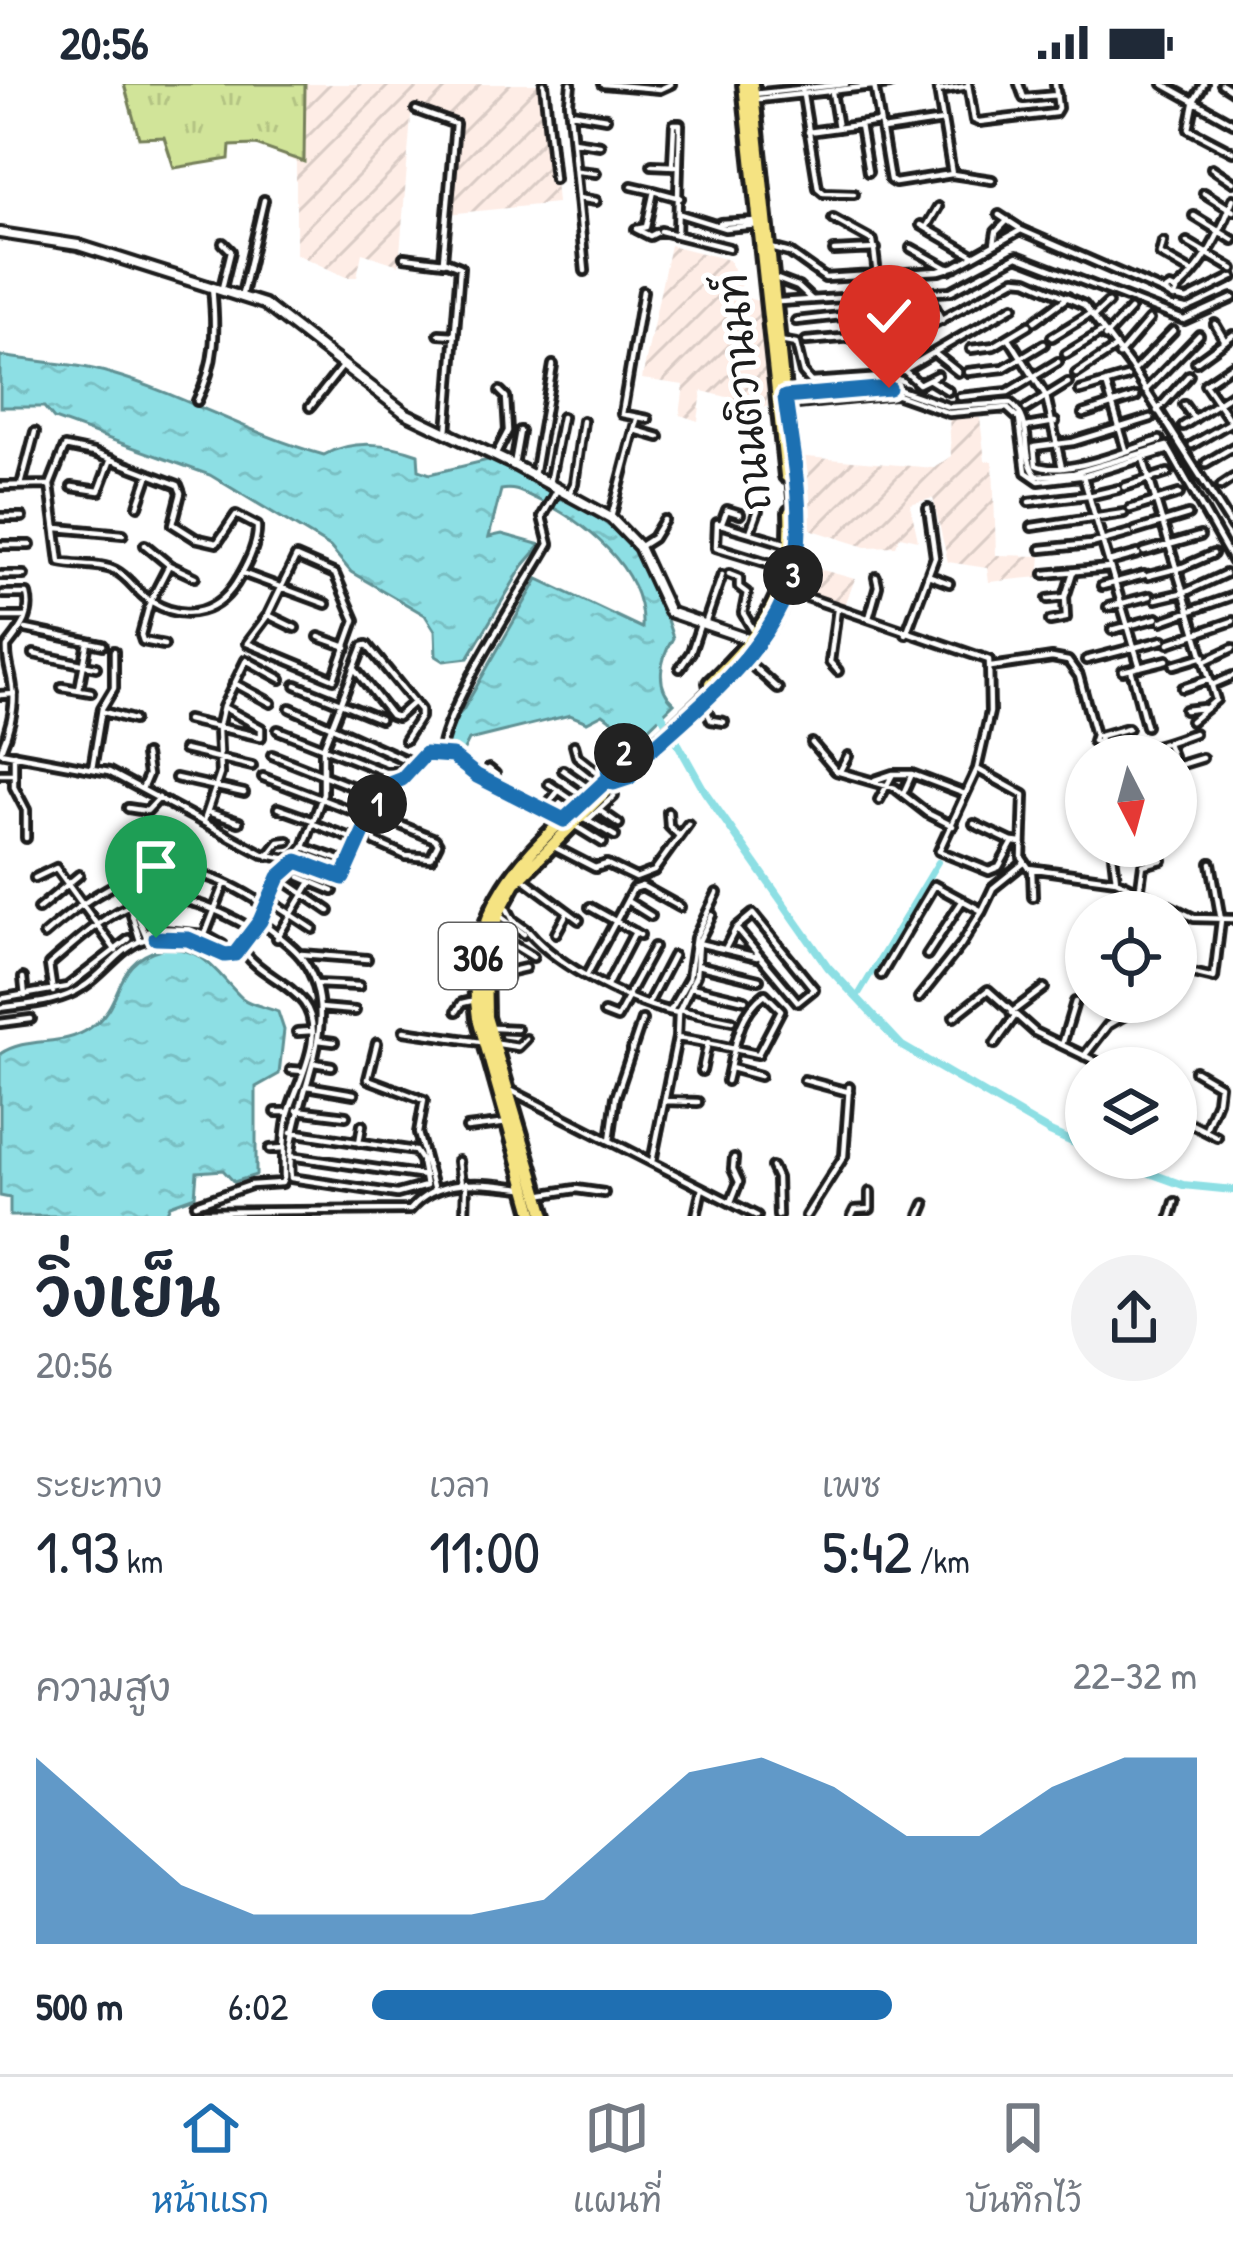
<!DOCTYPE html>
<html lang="th">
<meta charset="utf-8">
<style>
body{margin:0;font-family:"Patrick Hand","Playpen Sans Thai",sans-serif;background:#f2f2f3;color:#1f2937;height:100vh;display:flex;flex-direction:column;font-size:45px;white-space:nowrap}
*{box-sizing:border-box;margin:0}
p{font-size:39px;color:#747a83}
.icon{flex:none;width:66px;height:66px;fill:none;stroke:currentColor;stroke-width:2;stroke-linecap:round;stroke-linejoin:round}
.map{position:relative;height:1132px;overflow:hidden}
.sheet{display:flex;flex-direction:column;background:#fff;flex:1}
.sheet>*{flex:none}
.needle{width:78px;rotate:174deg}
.buttons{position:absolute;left:1065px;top:651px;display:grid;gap:24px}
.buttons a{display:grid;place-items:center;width:132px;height:132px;border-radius:50%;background:#fff;box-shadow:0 3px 9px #0004;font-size:60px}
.pin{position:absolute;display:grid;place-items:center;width:102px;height:102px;color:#fff;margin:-123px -51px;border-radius:50% 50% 50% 0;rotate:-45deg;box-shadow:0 0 12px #0007}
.pin .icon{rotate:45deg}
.km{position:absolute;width:60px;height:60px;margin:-30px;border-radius:50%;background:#222;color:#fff;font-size:33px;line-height:60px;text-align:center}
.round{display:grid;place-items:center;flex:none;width:126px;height:126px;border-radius:63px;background:#f2f2f3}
.overview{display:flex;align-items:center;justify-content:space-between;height:204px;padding:0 36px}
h1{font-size:66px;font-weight:600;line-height:90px}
.stats{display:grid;grid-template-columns:repeat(3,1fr);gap:18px;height:204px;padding:12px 36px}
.stats div{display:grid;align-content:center}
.stats b{font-size:60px;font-weight:600}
.stats small{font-size:33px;font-weight:400}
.stats p{font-size:33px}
.chart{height:336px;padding:24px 36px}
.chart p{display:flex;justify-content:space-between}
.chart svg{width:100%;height:216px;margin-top:12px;fill:#1f6fb2;opacity:.7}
ul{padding:0 36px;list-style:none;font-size:39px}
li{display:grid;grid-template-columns:192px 144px 1fr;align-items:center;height:90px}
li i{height:30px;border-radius:15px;background:#1f6fb2}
.status{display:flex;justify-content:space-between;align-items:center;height:84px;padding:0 60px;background:#fff;direction:ltr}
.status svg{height:33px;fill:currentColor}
.dock{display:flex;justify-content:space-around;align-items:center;height:168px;border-top:3px solid #e0e1e3;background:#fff;font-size:33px;color:#747a83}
.dock a{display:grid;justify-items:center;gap:6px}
.dock .current{color:#1f6fb2}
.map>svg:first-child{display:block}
.industrial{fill:url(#industrial-furrows)}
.grass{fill:url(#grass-tufts);stroke:#76805a;stroke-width:3}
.water{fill:url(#water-ripples);stroke:#609194;stroke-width:3}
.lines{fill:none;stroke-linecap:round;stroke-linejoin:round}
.canal{stroke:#8ddfe4;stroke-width:6}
.river{stroke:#8ddfe4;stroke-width:8}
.minor-tunnel{stroke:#ddd;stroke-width:4.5;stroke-dasharray:4.5 2;stroke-linecap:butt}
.minor-casing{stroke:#1c1c1c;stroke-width:14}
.tertiary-casing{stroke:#1c1c1c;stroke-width:16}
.primary-casing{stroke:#1c1c1c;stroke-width:20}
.minor{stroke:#fff;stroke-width:4.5}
.tertiary{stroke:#fff;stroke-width:8}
.primary{stroke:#f5e382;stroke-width:10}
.primary-bridge-casing{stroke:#1c1c1c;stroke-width:20;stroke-linecap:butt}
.primary-bridge{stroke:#f5e382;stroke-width:10}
.route-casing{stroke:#fff;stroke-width:24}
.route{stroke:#1f6fb2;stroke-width:15}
.labels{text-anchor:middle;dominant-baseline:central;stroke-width:10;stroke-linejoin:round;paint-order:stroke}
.shield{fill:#fff;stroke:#606060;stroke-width:3}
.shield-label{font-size:39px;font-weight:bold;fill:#1c1c1c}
.street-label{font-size:42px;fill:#1c1c1c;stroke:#fff}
</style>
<div class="status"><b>20:56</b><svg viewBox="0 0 49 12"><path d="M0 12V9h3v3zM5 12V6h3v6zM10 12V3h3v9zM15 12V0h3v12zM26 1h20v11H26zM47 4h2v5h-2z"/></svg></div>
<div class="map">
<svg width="1233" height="1132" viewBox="0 0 1233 1132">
<defs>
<pattern id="industrial-furrows" width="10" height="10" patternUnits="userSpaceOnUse" patternTransform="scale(3)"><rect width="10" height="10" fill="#feede6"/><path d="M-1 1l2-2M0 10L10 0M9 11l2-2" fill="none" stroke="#d9cbc5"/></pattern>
<pattern id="grass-tufts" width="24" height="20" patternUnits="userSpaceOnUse" patternTransform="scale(3)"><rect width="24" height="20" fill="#d1e499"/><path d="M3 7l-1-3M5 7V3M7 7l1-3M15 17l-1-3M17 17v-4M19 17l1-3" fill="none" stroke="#b3c383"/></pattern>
<pattern id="water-ripples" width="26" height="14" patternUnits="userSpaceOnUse" patternTransform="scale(3)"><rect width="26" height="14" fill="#8ddfe4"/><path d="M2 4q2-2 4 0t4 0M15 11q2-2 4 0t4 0" fill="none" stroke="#79bfc3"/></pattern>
</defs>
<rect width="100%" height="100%" fill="#fff"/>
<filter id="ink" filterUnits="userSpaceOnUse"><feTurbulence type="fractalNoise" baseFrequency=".00833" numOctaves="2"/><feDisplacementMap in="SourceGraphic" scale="24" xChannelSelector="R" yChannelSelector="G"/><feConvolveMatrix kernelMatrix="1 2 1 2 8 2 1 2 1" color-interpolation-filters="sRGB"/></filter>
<g filter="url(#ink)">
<path class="industrial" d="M124 0H546L557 119 447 130 453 33 412 21 399 181 362 169 357 193H346L296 170V78L256 61 230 62 229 75 174 84 164 53 139 54Z
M670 161 729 176 742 205 750 215 759 217 768 323 702 307 698 337 680 331 684 301 642 295Z
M949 332 980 334 985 377H993L996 471 1041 472 1039 493 989 498 987 484 948 478 933 414 910 420 918 456 900 452 896 462 866 463 800 442 795 372 934 384 951 372Z
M797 479 855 495 845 521 790 504Z"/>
<path class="grass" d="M124 0H305L304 78 256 61 230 62 229 75 174 84 164 53 139 54Z"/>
<path class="water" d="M0 272C37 278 77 279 112 290 185 311 250 351 324 371 353 355 388 359 418 370L419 386 430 390 492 375 547 406 551 413C564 414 573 420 585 426 641 457 654 496 673 554 661 574 654 602 674 619L637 655 603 630 587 638 570 631 469 656 460 674 443 668 448 642 463 626 538 495 642 544C645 483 582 436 536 415 523 409 515 403 501 406L489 453 502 450 541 461 523 482 468 574 444 577 436 572 435 547 425 531 351 488 330 463 210 391 54 335 44 323H0Z
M164 864C205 863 216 889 242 914 250 921 267 923 278 928L284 946 279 990 256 1003V1091L234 1098 223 1086 197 1088 195 1112 170 1121 165 1132H10V1114L0 1112V970C28 951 63 964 90 944 128 917 109 878 164 864Z"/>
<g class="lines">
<path class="canal" d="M857 913 938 778"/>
<path class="river" d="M659 626 705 708 828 883 902 962 1050 1048 1086 1064
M1108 1074 1183 1101 1233 1106"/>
<path class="minor-tunnel" d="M240 873 243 875"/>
<g class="minor-casing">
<path id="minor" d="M544 0 554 95
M571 0 569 18 585 187
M603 0 660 5 671 0
M874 0 890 96 895 99 952 90 937 0
M968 0 974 36 979 38 1055 29 1058 24 1055 0
M1019 0 1024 14 1057 11
M1163 0 1233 39
M1204 0 1195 15 1189 45 1233 68
M1222 0 1233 7
M802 5 818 104 824 109 854 110
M938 7 968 2
M832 8 838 44
M753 10 846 0
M759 15 890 0
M416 26 455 40 443 176 460 183 447 349
M571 28 606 34
M860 41 868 88
M883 46 943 37
M808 48 880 38
M573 57 600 61
M652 81 675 82
M672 82 674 40H680
M1212 84 1233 98
M578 87 596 89
M952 90 992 96
M632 102 654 107
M1204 109 1233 127
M578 114 596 117
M680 130 725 144 759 141
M999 131 1019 144
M1194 132 1233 156
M833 135 873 157 877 191
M720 139 756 137
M921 141 973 171
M926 144 938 123
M661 147 729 164
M656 149 650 152 636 145 646 143 654 107 680 114
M677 151 680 40
M1163 158 1160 170 1193 189
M1187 158 1233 185
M994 160 996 148 1008 136
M771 164 790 169 825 194 939 187 956 182 1021 146 1164 208
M911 164 949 185
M834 167 876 165
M404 173 444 178
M772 193 798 203 812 216
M222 204 231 167 223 159
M1170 204 1177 207 1174 214 1164 208Z
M1176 206C1204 184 1221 148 1233 115
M643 207 622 330 648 335
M242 210 264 116
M1175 213 1187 216 1233 193
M845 216 849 229 883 267 1015 195 1027 196 1084 221 1131 283 1233 444
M931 216 942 236
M779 218 951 207 1017 172 1184 236 1233 214
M907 218 922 244
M883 220 892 235
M1095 231 1108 219
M796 237 850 231
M1035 237 1068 213
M1215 240 1225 257
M868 249 899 231
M439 250 455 251
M1052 253 1088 231
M1105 253 1130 226
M1009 254 1046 312 1062 384
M780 257 796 260 803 289 811 298 884 293
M806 257 866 252
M971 265 994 262 1029 241
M883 267 919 300 937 291
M934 269 958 288
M1066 270 1102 248
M1119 271 1149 236
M1196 278 1233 251
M1233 281 1205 300 1233 341
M1135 286 1173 247
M902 287 1014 222
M968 288 1004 284 1044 260
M1076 290 1114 265
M930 296 948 307
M1106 299 1126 366
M1080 307 1127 293
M1145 307 1199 251
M785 313 894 304 949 323 1010 319C1036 337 1019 371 1037 392L1074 389 1167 362 1233 478
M960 313 1008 308 1058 278
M197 317C217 278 216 245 212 202
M787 321 895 310 949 329 1007 324 1019 335 1026 388 1039 397 1087 391 1169 366
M1184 321 1194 335
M310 323 341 284
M1026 325 1068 299
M1157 327 1189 291
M1083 330 1136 313
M1151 334 1073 358 1034 363 1036 381C1063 394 1129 366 1160 356
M1183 342 1233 309
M1026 343 1055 338
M635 346 659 353
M1192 361 1233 337
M65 363 94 369 178 401 181 409 173 440 195 454 217 459 236 431 257 442C258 458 248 479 239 494 220 528 187 539 152 518 138 511 130 494 116 487 101 479 77 482 60 478L50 401Z
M495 372 508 347 506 313 500 307
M1143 374 1216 616 1191 637
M1206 379 1233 363
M514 381 520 347
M534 392 553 281
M1083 392 1140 583
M549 400 562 333
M21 401 35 348
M0 402 48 401
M1221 402 1233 394
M72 403 99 407 111 375
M1124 403 1168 389
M568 411 574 400 583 337
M1089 412 1118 405
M1029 418 1088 411
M138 422 149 390
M1130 425 1179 410
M0 433H22
M611 434 637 335
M722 439 727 426 740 430
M1032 443 1124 429
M57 444 123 450
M1135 447 1188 431
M750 448 758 426
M0 461H30
M145 461 169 481 195 493
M639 463 653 454 664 436
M1041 465 1091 460 1130 449
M1144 468 1200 452
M296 473 335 490 355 536 334 595 247 559 268 531Z
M1109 478 1138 470
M781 483 716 463 717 439 788 460
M242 489 326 520
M729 490 739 494V503L747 509 743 529 753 546
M1045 490 1109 484
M0 491H24
M928 491 949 499
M1148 492 1183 483 1213 470
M1102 502 1144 491
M789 507 989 576 990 628 977 685 1024 711 1022 774 1029 784 1116 796 1194 834 1233 835
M1048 515 1065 513 1073 488
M1156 515 1186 508 1225 490
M1108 523 1150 512
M837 525 830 578 838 587
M268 531 295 544
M0 533H26
M869 534 878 502 876 493
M1050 537 1066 534 1065 513
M1162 537 1233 512
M705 540 722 491
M26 545 103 561
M1112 546 1157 534
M906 550 935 473 928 424
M319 553 347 563
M1169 559 1233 537
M164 561 143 557 141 551 150 518 169 481
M34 570 96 583
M746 576 778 605
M1086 576 1163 556
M1205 577 1233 564
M1174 581 1204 572
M991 583 1052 574 1068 577 1079 592 1095 651
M354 584 391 631 397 633 414 618
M680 584 691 568 701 538
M1131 585 1146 642
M1123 587 1167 576
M234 599 271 619
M296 601 380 635
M1212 601 1233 592
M62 603 91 608
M1183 604 1210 595
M79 605 88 558
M0 611 14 610
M704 621 711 636 724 638
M1185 626 1203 624
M104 628 133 636
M187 636 261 653V644L225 624
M278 646 385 688H400L408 677 290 624
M1095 651 1100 653 1098 659 1093 657Z
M1100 652 1128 644
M1100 657C1126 676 1167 659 1194 649
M812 659 836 687 895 704 927 729 953 742
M1167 659 1172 672
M574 661 577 672 607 696
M1 666C8 650 16 624 13 605 12 590 6 579 7 563 20 546 33 533 27 510H3
M184 666 252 682
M0 668 109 688 263 770 297 777 340 795 384 702 402 695 425 671 452 672 477 692 559 734
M441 669C441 630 526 501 549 460L542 433 556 408
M14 670V703L26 726V754
M272 671 371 710 385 688
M1176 682 1202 674
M92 685 102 624 114 604V567
M489 685 495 690 494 699
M977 685 939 767 989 787 999 783 1013 758 1021 759
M563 686 594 708
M1176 686 1186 718
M840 687 848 672
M0 690H14
M263 693 358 729
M176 694 244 709
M875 696 893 690H912
M549 700 580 721
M142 705 148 691 145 671
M903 710 912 690 965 710
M879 716 893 690
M548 720 559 706
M128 724 147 727 159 714
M278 724 312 736
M599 726 619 740
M668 728 669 742 679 752
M211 729 239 738
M373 730 435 755 438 760 431 774 406 772 375 758 374 752 381 735
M581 732 615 752
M589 735 614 712
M204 737 220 690 218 645 223 623 246 576 281 595
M314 740 348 753
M974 740 1012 758
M577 743 603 759
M1112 762 1116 796
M306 764 340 776
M556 764 595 784 607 780 636 794 654 787 688 740
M268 772 279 758 288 757
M1032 785 1033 813
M279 793 329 827
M300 793 333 807
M35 794 56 784 116 867
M121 795 140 857
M525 796 579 836
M1140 803 1143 781 1162 776
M627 817 651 832
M275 820 313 845
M133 821 147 854
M506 823 513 836 527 846
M590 823 640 851
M38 825 79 791
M500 832 524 850
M260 837C272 848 292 860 302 874 351 940 283 1022 291 1094L397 1110 426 1102 421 1076 415 1067 291 1048
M153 846 205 851 223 861
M529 848C558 883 634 921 678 929
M556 849 567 829
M44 851C117 788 173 760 262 820
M497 851 533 873
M204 853 225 799
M277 854 311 798
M698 859 757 873
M725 865 736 844 753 830 814 905 798 918 736 844
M301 870 367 875
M927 871 963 816
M697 881 759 896
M490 883 512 887 525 884
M1176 885 1214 894 1221 836 1211 779
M489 890 507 894
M587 891 633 805 642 802 680 823
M881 891 934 801 982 827 993 804 1024 779
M23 894 25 912
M317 900 359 902
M607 902 635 848
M691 903 745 916
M53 908 49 881C121 818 153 790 245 841
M628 911 654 863
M919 914 961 861 982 827
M0 915 67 903 129 855
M648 920 673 872
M0 924C28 920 59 919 83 903 104 890 120 864 143 856 185 842 208 874 235 870L260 837 279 793 304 763 323 710V664L363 562 367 561 420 626V633L405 656
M320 924 355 927
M679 926 732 937
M457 927 462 919 475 916
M670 927 689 894 695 854 717 809
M604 929 617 934 629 912
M1011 929 1044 904
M954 933 988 906 1035 948 1110 984
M0 939 31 935
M494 944 517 945
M404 947 481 958
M297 948 312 947
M677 954C704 958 730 964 757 970H758L781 926 765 910C737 930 735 965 727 997
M318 956 334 958
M377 959 368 995 424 1016 418 1049 434 1107
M499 960 518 963 526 955
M995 960 1015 932
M1062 961 1075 918
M1084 972 1108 941 1125 931 1129 918
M314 979 332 982
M731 984 760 992
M291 986 304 987
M702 987 708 958
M1195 987 1219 1001 1217 1017 1205 1047
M804 996 849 1008
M307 1002 354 1010
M512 1007 757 1132
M665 1017 698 1018
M297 1026 346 1032
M276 1028H289
M1176 1032 1217 1053
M467 1044 508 1039
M610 1056 616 1013 642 936
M359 1059 362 1041
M270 1065 284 1064
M290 1072 425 1092
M458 1077 461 1100
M652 1078 677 954 678 929 696 891 698 859 712 831
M772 1083 777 1094 778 1132
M538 1111 576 1105 604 1109
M731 1118 739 1098 733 1085 734 1074
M196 1120 251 1101 282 1099 284 1094C284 1073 283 1049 289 1028 298 997 327 950 304 919 288 898 261 890 246 870
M197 1128 410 1126C437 1092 485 1099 522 1104
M465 1132 466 1099
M696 1132 702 1104
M806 1132 844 1072 849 1003
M852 1132 855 1126 870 1125V1108
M920 1132 925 1120
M1171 1132 1175 1118"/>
</g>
<g class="tertiary-casing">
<path id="tertiary" d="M0 149 78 161 264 220 405 329 514 381 611 434 639 463 669 528 751 556"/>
</g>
<g class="primary-casing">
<path id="primary" d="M744 0 786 392
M710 599C764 547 794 506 790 428
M700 619C769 551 805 517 795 413L752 0
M609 694 607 683 624 669 637 684 629 693 617 698
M534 1132 478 934C460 814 539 758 619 686
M545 1132 486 933 485 877 498 830 515 799 616 697"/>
</g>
<use href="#minor" class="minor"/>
<use href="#tertiary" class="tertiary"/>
<use href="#primary" class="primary"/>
<g class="primary-bridge-casing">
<path id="primary-bridge" d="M623 691 700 619"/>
</g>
<use href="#primary-bridge" class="primary-bridge"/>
</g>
</g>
<g class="lines" filter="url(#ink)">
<g class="route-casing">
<path id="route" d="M156 854 188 855 225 871 235 870 260 837 279 793 297 777 343 794 384 702 402 695 425 670 452 672 477 692 564 736 609 694 608 682 621 670 637 682 629 694 614 699 623 691C688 629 784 564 797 470 804 421 791 363 785 313L889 304"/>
</g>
<use href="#route" class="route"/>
</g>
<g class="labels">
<rect class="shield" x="439" y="839" width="78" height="66" rx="9"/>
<g class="shield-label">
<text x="478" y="872">306</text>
</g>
<g class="street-label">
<text transform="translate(743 308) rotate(-96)">ถนนติวานนท์</text>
</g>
</g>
</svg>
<div class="buttons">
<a><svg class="needle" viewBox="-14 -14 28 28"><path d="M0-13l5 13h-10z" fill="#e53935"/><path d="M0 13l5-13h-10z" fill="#747a83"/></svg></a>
<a><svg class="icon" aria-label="locate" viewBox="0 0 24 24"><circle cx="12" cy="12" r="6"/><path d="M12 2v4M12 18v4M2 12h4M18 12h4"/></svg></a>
<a><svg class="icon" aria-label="layers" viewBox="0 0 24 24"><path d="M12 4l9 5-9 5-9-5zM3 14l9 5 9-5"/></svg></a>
</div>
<div class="pin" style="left:156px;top:854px;background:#1e9e55"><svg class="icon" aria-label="arrive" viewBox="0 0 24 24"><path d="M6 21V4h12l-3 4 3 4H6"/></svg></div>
<div class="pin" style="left:889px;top:304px;background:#d93025"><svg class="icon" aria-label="check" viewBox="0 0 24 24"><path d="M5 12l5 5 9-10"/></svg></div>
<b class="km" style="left:377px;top:720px">1</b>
<b class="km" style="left:624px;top:669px">2</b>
<b class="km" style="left:793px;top:491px">3</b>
</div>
<section class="sheet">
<div class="overview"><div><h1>วิ่งเย็น</h1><p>20:56</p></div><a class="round"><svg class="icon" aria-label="share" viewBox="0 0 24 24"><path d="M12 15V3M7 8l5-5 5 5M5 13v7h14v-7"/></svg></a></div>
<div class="stats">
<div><p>ระยะทาง</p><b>1.93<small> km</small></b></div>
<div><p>เวลา</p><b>11:00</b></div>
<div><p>เพซ</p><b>5:42<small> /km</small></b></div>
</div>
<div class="chart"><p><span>ความสูง</span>22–32 m</p>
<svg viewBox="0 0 160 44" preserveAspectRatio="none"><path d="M0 44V6L10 19L20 32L30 38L40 38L50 38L60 38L70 35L80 22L90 9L100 6L110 12L120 22L130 22L140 12L150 6L160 6V44z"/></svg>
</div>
<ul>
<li><b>500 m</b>6:02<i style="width:63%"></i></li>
</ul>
</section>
<nav class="dock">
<a class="current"><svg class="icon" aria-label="home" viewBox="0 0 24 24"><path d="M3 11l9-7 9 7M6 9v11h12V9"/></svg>หน้าแรก</a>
<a><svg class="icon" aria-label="map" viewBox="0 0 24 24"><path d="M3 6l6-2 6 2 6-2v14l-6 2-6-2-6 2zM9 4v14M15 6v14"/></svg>แผนที่</a>
<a><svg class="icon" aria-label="saved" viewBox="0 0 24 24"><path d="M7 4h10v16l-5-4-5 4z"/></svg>บันทึกไว้</a>
</nav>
